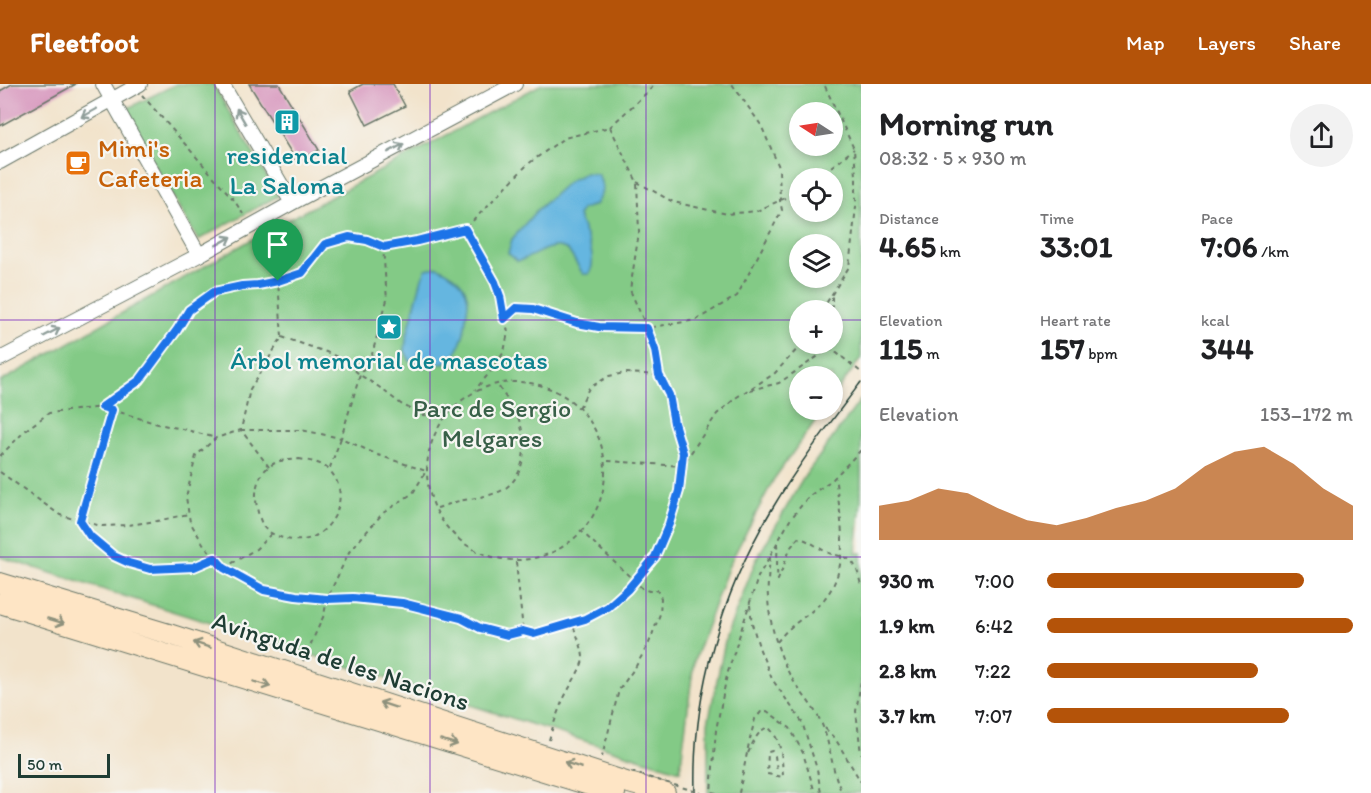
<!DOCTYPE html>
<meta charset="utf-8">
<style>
body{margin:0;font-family:Itim,sans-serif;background:#f2f2f2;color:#202124;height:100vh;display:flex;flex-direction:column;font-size:22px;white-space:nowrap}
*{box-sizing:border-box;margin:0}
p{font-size:20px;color:#757577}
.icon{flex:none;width:33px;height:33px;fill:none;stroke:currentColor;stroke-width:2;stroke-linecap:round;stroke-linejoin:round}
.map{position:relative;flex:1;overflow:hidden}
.sheet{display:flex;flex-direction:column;background:#fff;width:510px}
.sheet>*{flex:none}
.needle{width:39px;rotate:282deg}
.tools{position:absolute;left:789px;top:18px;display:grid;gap:12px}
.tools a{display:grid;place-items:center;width:54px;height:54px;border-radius:50%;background:#fff;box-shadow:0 3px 9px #0003;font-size:30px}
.scale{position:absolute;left:18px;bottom:15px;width:92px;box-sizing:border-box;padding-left:6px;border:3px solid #1f3d34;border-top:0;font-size:16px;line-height:21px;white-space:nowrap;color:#1f3d34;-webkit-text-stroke:4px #f6f6f2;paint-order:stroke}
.pin{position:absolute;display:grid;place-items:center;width:51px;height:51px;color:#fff;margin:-62px -26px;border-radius:50% 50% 50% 0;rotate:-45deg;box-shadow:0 0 6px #0007}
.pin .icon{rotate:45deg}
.round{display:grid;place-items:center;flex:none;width:63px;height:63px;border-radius:32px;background:#f2f2f2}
.headline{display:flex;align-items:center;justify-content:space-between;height:102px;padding:0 18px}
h1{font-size:33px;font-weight:700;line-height:45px}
.stats{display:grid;grid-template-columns:repeat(3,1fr);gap:9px;height:102px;padding:6px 18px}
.stats div{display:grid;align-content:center}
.stats b{font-size:30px;font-weight:700}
.stats small{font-size:16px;font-weight:400}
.stats p{font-size:16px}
.chart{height:168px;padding:12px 18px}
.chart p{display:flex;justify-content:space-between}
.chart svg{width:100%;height:108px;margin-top:6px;fill:#b45309;opacity:.7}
ul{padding:0 18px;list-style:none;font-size:20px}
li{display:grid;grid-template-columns:96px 72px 1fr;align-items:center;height:45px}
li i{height:15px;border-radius:8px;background:#b45309}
header{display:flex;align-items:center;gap:36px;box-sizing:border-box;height:84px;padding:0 30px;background:#b45309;color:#fff}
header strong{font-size:28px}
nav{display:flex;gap:33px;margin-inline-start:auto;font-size:21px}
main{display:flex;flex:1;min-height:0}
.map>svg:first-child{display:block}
.green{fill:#83ca86;stroke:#51845d;stroke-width:1.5;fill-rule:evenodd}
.water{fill:#65b6e0;stroke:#427a8a;stroke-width:1.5}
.building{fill:#d591ba}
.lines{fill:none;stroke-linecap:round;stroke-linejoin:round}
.street-casing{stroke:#697769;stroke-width:16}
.secondary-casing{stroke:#697769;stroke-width:22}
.path{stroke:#697769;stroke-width:2;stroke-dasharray:4.5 4.5;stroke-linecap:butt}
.street{stroke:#fff;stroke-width:14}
.secondary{stroke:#fee5c5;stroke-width:20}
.tram{stroke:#1f3d34;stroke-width:1.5}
.path-bridge{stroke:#697769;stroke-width:2;stroke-dasharray:4.5 4.5;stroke-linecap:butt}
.oneway{stroke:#8f9e9a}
.oneway2{stroke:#8e917c}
.route-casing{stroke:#fff;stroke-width:12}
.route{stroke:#1a73e8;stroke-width:8}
.grid{fill:none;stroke:#7b2cbf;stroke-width:1.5;stroke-opacity:0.55}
.labels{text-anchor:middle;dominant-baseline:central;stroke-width:4.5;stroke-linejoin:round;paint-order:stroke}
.food-label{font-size:26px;fill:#c56008;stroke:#f6f6f2;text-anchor:start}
.culture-label{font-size:26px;fill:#0d838f;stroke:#f6f6f2}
.park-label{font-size:26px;fill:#386048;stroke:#f6f6f2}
.street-label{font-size:26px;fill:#1f3d34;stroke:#f6f6f2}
</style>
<header>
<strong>Fleetfoot</strong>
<nav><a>Map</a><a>Layers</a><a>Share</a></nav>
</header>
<main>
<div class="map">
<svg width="861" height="709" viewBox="0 0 861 709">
<rect width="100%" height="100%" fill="#f6f6f2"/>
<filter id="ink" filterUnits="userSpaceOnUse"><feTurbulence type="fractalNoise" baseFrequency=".0167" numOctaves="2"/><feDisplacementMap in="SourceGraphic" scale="12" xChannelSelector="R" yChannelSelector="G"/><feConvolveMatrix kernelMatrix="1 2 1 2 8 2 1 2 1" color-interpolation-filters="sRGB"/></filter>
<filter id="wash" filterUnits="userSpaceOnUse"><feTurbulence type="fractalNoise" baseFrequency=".008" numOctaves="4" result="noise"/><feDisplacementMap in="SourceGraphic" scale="24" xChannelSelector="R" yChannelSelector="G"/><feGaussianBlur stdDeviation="1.35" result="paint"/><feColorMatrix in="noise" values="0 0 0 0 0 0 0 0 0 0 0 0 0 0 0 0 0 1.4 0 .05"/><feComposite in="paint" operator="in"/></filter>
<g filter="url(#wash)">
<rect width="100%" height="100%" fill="#f2e3cb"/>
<path class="green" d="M176 0H213L278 112 198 156 122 27Z
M542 0H861V274L833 313 832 292H800V326H823L774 395 729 481 694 577 680 687 0 473V298L258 152ZM800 28H832V62H800ZM800 94H832V128H800ZM800 160H832V194H800ZM800 226H832V260H800Z
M861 315V416L856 469H861V709H708V639L726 553 756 476 804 393Z"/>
<path class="water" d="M585 89 597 90C605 103 603 108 595 121L582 125 578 132C584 149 599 173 589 190H583L568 166C565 165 562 163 559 163 547 161 530 175 517 177L508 169 512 155 536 127 569 97Z
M438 183C452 189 467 200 468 217 468 222 467 227 466 232 465 250 461 262 451 277L423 283 410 277 405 267 406 255 422 194 426 185Z"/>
<g id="blocks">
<path class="building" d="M12 0H76L0 42V7Z
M249 0H279L319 66 297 78Z
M363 0H393L405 22 367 41 350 7Z"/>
</g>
</g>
<g filter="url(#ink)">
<use href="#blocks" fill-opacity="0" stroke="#697769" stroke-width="1.5"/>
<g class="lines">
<g class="street-casing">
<path id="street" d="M103 0 199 171
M222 0 292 119
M0 78 140 0
M0 275 199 171 292 119 515 0"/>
</g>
<g class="secondary-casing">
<path id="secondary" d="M0 499 172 551 629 699 665 709
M0 519 615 709"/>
</g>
<path class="path" d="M142 11 234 116 243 130
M610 43 656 0
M817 94 854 65
M637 98 673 118 727 130 757 127 800 107
M465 145 495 198 500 212 508 248 504 268 491 287 475 306
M258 153 278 197 282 253 250 305 241 346H301L341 354 360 291 371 274 387 216 383 163 417 157 465 145 528 80 564 54 610 43 637 98 639 148 630 206 647 244 696 236 737 212 782 126 780 117 779 83 761 41 732 0
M822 226 849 183 856 123V92L854 65 824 0
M832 226V211
M832 236V254
M282 253 329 269 345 277 360 291 379 303 401 320 422 331 445 332
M427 387a89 89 0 1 1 178 0a89 89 0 1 1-178 0Z
M750 306 779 299 830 264 842 273
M103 323 158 340 187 346 216 354
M579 324 589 304 609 292 625 289 659 291
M112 326 80 437 90 452 114 472 129 479 150 485 194 483 215 474
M0 372 27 345 49 329 102 323 140 296 165 264 189 226 214 208 242 202H258L278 197 302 189 325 160 349 153 367 156 383 163
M299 375C309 377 321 378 329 386 349 406 339 439 315 452 305 458 290 457 280 453 272 450 265 447 262 440 252 417 252 386 280 377 286 376 293 376 299 375Z
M608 377 682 382 717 330 737 313 774 290 802 260
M269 383 241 346 216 354 196 372 186 413 190 438 204 461 224 484 264 506 296 512 327 515 353 514 402 520 461 534 480 544 507 551 523 547 534 550 585 535 608 523 628 505 655 473 669 440 679 407 683 369 674 339 669 311 659 291 655 266 647 244 599 243 577 239 533 225 516 224 504 235
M0 388 60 431 80 437 102 442 128 441 157 437 188 430
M437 424C444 422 452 419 459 417 473 414 496 412 507 403 528 387 527 353 517 331 511 320 503 310 497 300
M580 446 643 505 649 507 657 506 661 514 660 530 649 559 636 582 619 606 602 673
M777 459C778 471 776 484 778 496L791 463 798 454C811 456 819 466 832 470 839 472 849 473 853 479 858 485 859 494 861 501
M770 473C769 486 767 501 768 514 769 538 779 572 791 593 801 610 816 624 823 643 831 664 832 688 842 709
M516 478 523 547
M224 484 256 465 271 450
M750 521 752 540 760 566 772 595 802 638 817 685 821 709
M777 558C781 553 785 548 790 544 801 534 816 526 825 514 852 481 840 431 835 392
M303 577 324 531 327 515 349 468 383 429 413 409 426 387 378 371 341 354 329 386
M861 598 856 627 861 670
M825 644 836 656 861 698
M549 656C553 642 557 629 563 616 567 607 583 582 583 575 583 563 576 550 572 539
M748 669C753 659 757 647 768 643 782 656 782 674 783 693L767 690 768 668 772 667 775 672 777 687
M716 709 711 708 716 646 727 591 758 493 790 436 808 413 833 395 861 366
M739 709 749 659 755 635 761 628 767 627 790 644 803 669 815 709"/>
<use href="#street" class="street"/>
<use href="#secondary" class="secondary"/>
<path class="tram" d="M695 709C692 610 721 510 772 425 798 381 830 339 861 298"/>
<path class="path-bridge" d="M842 273 861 288
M631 688 701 709"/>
</g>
<defs><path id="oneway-shaft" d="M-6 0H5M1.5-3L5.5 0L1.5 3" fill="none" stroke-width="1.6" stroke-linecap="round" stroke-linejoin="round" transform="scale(1.5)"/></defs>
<g class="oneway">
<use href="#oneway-shaft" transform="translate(89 29) rotate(151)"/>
<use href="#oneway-shaft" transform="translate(241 32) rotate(-120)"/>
<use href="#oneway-shaft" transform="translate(396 64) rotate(-28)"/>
<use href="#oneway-shaft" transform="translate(224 157) rotate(-29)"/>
<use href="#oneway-shaft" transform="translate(52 248) rotate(-28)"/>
</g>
<g class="oneway2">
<use href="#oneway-shaft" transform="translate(56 537) rotate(17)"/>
<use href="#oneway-shaft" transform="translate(202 561) rotate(-162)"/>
<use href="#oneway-shaft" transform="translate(262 600) rotate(17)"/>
<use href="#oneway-shaft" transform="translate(388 621) rotate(-162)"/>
<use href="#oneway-shaft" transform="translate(449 658) rotate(17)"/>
<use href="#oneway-shaft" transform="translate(573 681) rotate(-162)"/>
</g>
</g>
<g class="lines" filter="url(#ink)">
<g class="route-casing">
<path id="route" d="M465 145 495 198 500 212 504 235 516 224 533 225 577 239 599 243 647 244 655 266 659 291 669 311 674 339 683 369 679 407 669 440 655 473 628 505 608 523 585 535 534 550 523 547 507 551 480 544 461 534 402 519 353 514 327 515 296 512 264 506 224 484 215 474 194 483 150 485 129 479 114 472 90 452 80 437 112 326 102 323 140 296 177 246 189 226 214 208 242 202 258 201 278 197 302 189 325 160 349 153 367 156 384 163 417 157Z"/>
</g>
<use href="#route" class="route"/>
</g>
<path class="grid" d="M215 0V709M430 0V709M646 0V709M0 236H800M832 236H861M0 473H861"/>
<defs>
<g id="building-square" transform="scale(1.35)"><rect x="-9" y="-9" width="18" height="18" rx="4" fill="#0f9aa8" stroke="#f6f6f2"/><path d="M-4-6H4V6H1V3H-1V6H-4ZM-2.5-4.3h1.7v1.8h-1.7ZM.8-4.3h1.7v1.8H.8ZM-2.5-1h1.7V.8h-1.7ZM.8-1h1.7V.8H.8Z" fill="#fff"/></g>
<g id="cafe-square" transform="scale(1.35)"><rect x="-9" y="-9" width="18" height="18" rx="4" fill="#e8710a" stroke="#f6f6f2"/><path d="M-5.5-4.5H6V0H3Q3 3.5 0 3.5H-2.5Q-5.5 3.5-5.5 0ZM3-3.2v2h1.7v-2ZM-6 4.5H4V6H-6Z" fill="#fff"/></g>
<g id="sight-square" transform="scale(1.35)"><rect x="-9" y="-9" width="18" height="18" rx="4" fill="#0f9aa8" stroke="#f6f6f2"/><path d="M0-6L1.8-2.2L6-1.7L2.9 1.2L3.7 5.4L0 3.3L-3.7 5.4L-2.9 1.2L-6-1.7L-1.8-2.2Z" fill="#fff"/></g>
</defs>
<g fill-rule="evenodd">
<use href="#building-square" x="287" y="38"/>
<use href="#cafe-square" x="78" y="79"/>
<use href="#sight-square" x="389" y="243"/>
</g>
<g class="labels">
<g class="food-label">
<text x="98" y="64">Mimi's<tspan x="98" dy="30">Cafeteria</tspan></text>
</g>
<g class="culture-label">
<text x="287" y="71">residencial<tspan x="287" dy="30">La Saloma</tspan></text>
<text x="389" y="276">Árbol memorial de mascotas</text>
</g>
<g class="park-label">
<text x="492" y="324">Parc de Sergio<tspan x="492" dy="30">Melgares</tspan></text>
</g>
<g class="street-label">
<text transform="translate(341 577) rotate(18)">Avinguda de les Nacions</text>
</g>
</g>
</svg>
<div class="tools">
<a><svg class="needle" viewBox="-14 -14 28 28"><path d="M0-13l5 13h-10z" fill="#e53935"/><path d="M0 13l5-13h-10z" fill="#757577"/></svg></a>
<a><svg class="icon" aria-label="locate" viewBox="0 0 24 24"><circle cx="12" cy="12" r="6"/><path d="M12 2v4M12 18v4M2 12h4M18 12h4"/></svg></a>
<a><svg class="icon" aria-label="layers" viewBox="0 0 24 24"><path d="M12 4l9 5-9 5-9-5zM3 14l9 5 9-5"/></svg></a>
<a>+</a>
<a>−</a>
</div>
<div class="scale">50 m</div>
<div class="pin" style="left:278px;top:197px;background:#1e9e55"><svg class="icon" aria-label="arrive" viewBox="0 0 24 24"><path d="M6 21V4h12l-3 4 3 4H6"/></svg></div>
</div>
<section class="sheet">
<div class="headline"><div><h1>Morning run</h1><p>08:32 · 5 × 930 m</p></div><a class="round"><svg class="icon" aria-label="share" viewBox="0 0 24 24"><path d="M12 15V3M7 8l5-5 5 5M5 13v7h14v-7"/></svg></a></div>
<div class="stats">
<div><p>Distance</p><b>4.65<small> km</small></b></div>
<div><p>Time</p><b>33:01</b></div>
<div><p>Pace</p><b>7:06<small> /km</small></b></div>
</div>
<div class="stats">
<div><p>Elevation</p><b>115<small> m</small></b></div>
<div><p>Heart rate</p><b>157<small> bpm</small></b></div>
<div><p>kcal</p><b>344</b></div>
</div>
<div class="chart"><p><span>Elevation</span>153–172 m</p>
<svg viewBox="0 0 160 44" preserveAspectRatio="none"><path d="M0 44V30L10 28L20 23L30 25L40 31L50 36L60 38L70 35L80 31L90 28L100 23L110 14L120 8L130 6L140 13L150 23L160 30V44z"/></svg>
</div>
<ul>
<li><b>930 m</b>7:00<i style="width:84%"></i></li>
<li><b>1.9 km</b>6:42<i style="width:100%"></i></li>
<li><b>2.8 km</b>7:22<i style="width:69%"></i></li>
<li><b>3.7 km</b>7:07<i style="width:79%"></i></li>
</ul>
</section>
</main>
